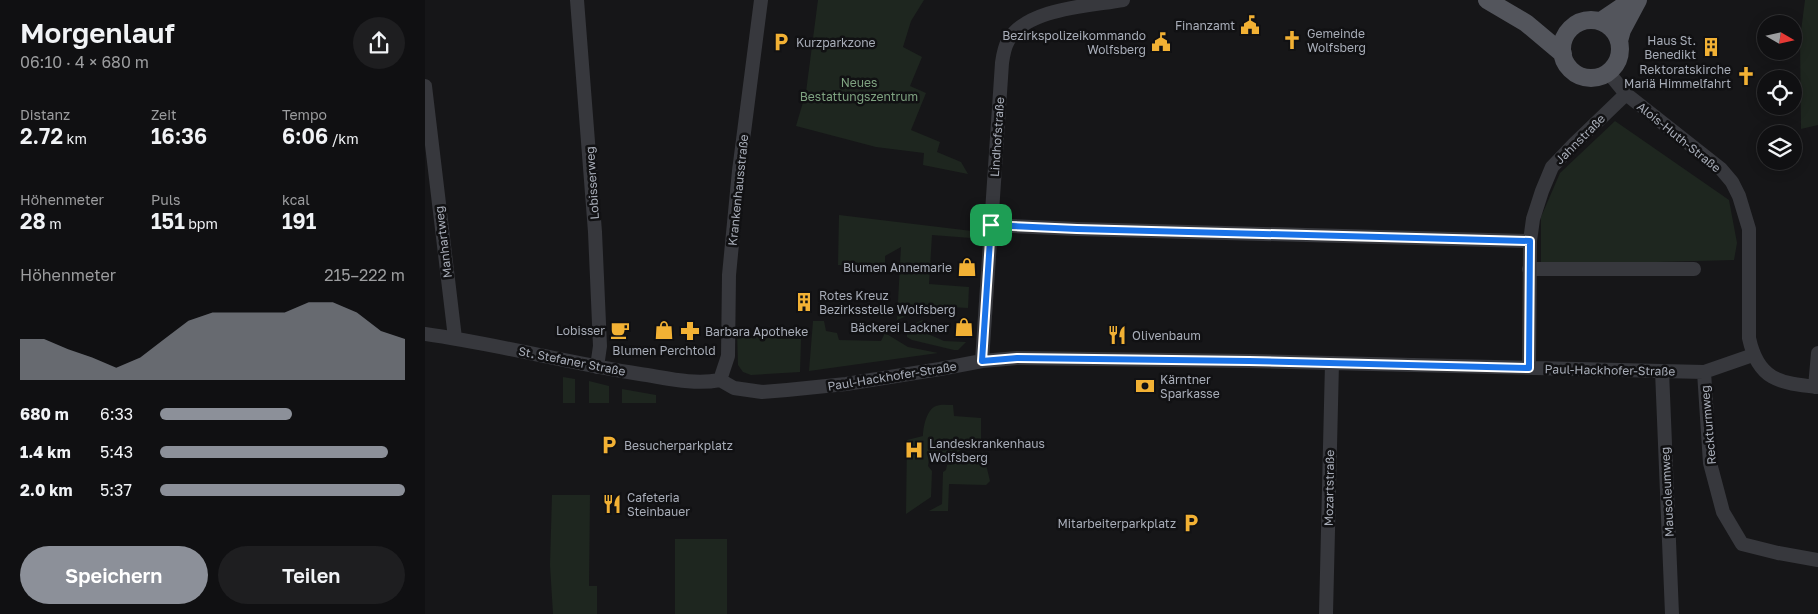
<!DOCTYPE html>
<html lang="de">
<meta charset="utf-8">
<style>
body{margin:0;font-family:"Golos Text",sans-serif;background:#1e1e20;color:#f1f3f6;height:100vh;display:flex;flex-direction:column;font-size:19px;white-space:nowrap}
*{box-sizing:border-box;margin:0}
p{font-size:16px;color:#9c9d9f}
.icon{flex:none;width:28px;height:28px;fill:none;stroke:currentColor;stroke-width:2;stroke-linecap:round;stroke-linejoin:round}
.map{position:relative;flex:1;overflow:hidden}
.panel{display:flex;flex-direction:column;background:#101012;width:425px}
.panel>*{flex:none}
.needle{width:32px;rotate:99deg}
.tools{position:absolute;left:1332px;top:15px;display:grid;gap:10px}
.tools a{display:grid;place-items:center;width:45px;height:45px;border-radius:50%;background:#101012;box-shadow:0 2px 12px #0003,0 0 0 1px #303032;font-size:25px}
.pin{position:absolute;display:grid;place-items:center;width:42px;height:42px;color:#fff;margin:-21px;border-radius:10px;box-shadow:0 2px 8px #0006}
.round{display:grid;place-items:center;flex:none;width:52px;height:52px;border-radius:26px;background:#1e1e20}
.head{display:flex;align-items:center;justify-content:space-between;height:85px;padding:0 20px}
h1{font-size:28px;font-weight:600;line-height:38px}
.stats{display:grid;grid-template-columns:repeat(3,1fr);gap:8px;height:85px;padding:5px 20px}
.stats div{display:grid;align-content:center}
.stats b{font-size:21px;font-weight:600}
.stats small{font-size:14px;font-weight:400}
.stats p{font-size:14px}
.chart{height:140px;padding:10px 20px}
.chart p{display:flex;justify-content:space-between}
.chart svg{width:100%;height:90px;margin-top:5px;fill:#8c9099;opacity:.7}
.button{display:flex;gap:10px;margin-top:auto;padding:10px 20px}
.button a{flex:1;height:58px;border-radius:30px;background:#8c9099;color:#fff;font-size:20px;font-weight:600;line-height:58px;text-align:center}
.button a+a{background:#1e1e20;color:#f1f3f6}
ul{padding:0 20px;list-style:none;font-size:16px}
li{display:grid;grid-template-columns:80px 60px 1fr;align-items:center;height:38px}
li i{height:12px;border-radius:6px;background:#8c9099}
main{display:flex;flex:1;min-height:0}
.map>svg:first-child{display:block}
.green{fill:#1e261f}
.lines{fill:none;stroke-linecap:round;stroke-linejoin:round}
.minor{stroke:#37383d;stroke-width:14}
.major{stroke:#53555c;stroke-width:18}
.route-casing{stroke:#fff;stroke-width:10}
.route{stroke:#1a73e8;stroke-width:6}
.labels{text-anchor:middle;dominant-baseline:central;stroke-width:5;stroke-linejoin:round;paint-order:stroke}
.poi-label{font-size:12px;fill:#a8adb8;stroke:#111113;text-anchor:start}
.park-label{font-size:12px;fill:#7fa381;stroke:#111113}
.street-label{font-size:12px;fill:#a8adb8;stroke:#111113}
</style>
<main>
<section class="panel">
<div class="head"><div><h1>Morgenlauf</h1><p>06:10 · 4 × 680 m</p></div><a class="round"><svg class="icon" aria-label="share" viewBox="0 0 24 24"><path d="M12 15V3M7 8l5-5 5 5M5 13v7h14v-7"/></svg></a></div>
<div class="stats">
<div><p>Distanz</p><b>2.72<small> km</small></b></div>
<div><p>Zeit</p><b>16:36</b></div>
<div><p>Tempo</p><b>6:06<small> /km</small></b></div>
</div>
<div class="stats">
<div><p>Höhenmeter</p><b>28<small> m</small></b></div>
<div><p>Puls</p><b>151<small> bpm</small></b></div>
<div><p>kcal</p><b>191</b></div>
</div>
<div class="chart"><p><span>Höhenmeter</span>215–222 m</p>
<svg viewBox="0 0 160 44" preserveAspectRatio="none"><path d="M0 44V24L10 24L20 29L30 33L40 38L50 33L60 24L70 15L80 11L90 11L100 11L110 11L120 6L130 6L140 11L150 20L160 24V44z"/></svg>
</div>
<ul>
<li><b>680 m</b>6:33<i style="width:54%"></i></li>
<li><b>1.4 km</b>5:43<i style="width:93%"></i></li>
<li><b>2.0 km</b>5:37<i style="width:100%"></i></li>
</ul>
<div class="button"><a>Speichern</a><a>Teilen</a></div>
</section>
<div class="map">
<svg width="1393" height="614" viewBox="0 0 1393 614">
<rect width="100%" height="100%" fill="#161618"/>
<path class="green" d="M393 0H499L486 21 478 47 497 57 485 86 501 93 486 130 515 142 512 152 536 162 543 174 498 165 499 153 451 147 371 126 381 92Z
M1380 0H1393V125L1376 129 1375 39Z
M1190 121 1304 200 1312 243 1309 260 1116 265V217L1135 173Z
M414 215 547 231 546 238 507 235 504 284 544 287 543 308 508 306 472 320 476 247 460 256V268L413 265Z
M497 320 503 323V334L519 341 541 342 533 350H529L487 340 482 337V332L489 324Z
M388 321H399L401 331 412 333 414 340 456 341 460 333 483 347 513 353 384 371Z
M312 331 340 333V338L376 339 375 372 326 375 318 372 313 365Z
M138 377 150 379V403H138Z
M164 381 184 386V403H164Z
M197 389 231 395V403H197Z
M528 405 529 416 556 418V443L521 456C513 452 510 454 504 459L503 466 507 471 506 497 481 514 482 440 498 436C498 427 502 409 511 406 516 404 523 405 528 405Z
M558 452 565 481 561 485 524 484 523 511H504L517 504 518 472 521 470 522 465Z
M127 495H165L164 586H172V614H128L125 565Z
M250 539H302V614H250Z"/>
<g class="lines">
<path class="minor" d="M152 0 170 232 175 346 172 367
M1183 72 1201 94 1296 169 1307 182 1314 196 1324 229V338C1333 380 1354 383 1393 387
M0 86 30 338
M565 225 652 229 1105 241
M1104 269H1269
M0 334C72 344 143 363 215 374 242 378 268 385 295 380
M557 361 577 63C578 56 579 48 583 41 601 8 665 6 698 0
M1104 368 1105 241 1108 219 1117 191 1127 167 1149 144 1201 94
M1237 371 1247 614
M1279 372 1285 463 1298 512 1317 544 1353 553 1393 560
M295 380 309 388 337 392 362 390 421 384 515 369 557 361 592 358 824 361 1279 372 1328 355
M295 380 303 356 304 275 314 171 336 0
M1390 387 1393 353
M901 614 907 363"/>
<path class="major" d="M1062 0 1101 23 1138 54
M1137 49a29 29 0 1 1 58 0a29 29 0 1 1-58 0Z
M1176 21 1207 0
M1194 41 1197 30 1213 0"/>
</g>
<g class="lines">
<g class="route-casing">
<path id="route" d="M566 225 652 229 1105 241 1104 368 824 361 592 358 557 361Z"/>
</g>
<use href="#route" class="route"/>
</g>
<defs>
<g id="civic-bare" transform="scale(1.5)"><path d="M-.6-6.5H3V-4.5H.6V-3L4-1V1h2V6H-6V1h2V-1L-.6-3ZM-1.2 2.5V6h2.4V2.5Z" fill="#f2b134" stroke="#111113" stroke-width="2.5" paint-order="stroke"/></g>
<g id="church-bare" transform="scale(1.5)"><path d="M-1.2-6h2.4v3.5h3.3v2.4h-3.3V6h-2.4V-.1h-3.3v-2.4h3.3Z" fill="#f2b134" stroke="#111113" stroke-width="2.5" paint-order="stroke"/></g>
<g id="parking-bare" transform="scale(1.5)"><path d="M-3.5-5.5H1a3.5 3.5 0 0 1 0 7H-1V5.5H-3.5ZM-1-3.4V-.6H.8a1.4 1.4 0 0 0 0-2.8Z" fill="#f2b134" stroke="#111113" stroke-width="2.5" paint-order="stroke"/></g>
<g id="building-bare" transform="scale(1.5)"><path d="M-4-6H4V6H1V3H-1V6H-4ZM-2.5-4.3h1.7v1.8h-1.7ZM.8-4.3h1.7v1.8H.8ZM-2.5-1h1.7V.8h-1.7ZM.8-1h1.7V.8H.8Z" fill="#f2b134" stroke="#111113" stroke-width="2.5" paint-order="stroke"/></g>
<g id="shop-bare" transform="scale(1.5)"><path d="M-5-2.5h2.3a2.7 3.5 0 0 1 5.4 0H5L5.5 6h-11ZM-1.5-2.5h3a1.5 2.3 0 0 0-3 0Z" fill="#f2b134" stroke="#111113" stroke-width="2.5" paint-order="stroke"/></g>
<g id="cafe-bare" transform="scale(1.5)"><path d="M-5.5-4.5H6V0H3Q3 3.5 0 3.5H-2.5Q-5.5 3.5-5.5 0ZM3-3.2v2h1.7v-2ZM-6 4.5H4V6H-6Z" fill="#f2b134" stroke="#111113" stroke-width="2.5" paint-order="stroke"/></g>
<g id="pharmacy-bare" transform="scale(1.5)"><path d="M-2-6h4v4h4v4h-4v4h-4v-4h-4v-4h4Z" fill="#f2b134" stroke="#111113" stroke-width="2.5" paint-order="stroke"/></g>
<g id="restaurant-bare" transform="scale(1.5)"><path d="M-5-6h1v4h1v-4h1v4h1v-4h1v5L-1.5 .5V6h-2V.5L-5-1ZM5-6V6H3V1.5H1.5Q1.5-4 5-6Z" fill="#f2b134" stroke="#111113" stroke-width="2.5" paint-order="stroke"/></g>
<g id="bank-bare" transform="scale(1.5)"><path d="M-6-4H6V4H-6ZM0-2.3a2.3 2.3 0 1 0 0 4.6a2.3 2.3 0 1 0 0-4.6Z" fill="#f2b134" stroke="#111113" stroke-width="2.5" paint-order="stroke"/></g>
<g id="hospital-bare" transform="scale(1.5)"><path d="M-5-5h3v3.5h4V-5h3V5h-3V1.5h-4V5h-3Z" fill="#f2b134" stroke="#111113" stroke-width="2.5" paint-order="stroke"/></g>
</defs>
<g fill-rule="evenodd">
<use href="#civic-bare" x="825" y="25"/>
<use href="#church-bare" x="867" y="40"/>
<use href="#parking-bare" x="356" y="42"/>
<use href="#civic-bare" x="736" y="42"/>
<use href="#building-bare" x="1286" y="47"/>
<use href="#church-bare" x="1321" y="76"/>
<use href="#shop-bare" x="542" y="267"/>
<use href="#building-bare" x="379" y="302"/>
<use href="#shop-bare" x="539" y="327"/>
<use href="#cafe-bare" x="195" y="330"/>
<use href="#shop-bare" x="239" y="330"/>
<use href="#pharmacy-bare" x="265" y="331"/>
<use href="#restaurant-bare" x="692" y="335"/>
<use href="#bank-bare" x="720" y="386"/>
<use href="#parking-bare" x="184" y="445"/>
<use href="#hospital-bare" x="489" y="450"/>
<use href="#restaurant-bare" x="187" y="504"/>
<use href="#parking-bare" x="766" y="523"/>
</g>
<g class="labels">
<g class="poi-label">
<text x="810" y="25" text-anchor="end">Finanzamt</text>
<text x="882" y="33">Gemeinde<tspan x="882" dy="14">Wolfsberg</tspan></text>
<text x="721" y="35" text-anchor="end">Bezirkspolizeikommando<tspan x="721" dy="14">Wolfsberg</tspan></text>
<text x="1271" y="40" text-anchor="end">Haus St.<tspan x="1271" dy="14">Benedikt</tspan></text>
<text x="371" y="42">Kurzparkzone</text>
<text x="1306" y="69" text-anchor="end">Rektoratskirche<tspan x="1306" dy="14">Mariä Himmelfahrt</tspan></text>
<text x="527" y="267" text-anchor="end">Blumen Annemarie</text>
<text x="394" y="295">Rotes Kreuz<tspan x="394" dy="14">Bezirksstelle Wolfsberg</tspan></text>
<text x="524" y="327" text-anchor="end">Bäckerei Lackner</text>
<text x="180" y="330" text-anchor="end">Lobisser</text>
<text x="280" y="331">Barbara Apotheke</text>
<text x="707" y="335">Olivenbaum</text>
<text x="239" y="350" text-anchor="middle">Blumen Perchtold</text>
<text x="735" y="379">Kärntner<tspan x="735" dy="14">Sparkasse</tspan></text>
<text x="504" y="443">Landeskrankenhaus<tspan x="504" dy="14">Wolfsberg</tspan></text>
<text x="199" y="445">Besucherparkplatz</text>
<text x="202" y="497">Cafeteria<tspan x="202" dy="14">Steinbauer</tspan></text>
<text x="751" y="523" text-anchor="end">Mitarbeiterparkplatz</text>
</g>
<g class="park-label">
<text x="434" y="82">Neues<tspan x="434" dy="14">Bestattungszentrum</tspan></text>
</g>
<g class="street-label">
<text transform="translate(572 137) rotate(-86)">Lindhofstraße</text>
<text transform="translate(1254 137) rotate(39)">Alois-Huth-Straße</text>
<text transform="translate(1155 139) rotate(-45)">Jahnstraße</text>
<text transform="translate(167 183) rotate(-94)">Lobisserweg</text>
<text transform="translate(313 190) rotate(-84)">Krankenhausstraße</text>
<text transform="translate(18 242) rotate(-97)">Manhartweg</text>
<text transform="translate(147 361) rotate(11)">St. Stefaner Straße</text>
<text transform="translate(1185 370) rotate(1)">Paul-Hackhofer-Straße</text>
<text transform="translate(467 376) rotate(-9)">Paul-Hackhofer-Straße</text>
<text transform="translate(1283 425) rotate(-95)">Reckturmweg</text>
<text transform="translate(904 488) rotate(-89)">Mozartstraße</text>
<text transform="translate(1242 492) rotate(-93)">Mausoleumweg</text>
</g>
</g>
</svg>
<div class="tools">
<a><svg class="needle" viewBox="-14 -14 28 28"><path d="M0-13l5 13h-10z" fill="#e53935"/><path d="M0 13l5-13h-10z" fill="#9c9d9f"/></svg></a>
<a><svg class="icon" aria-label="locate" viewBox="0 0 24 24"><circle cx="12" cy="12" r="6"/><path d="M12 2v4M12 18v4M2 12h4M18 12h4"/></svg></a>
<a><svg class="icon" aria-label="layers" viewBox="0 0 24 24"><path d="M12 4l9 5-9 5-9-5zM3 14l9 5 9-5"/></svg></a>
</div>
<div class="pin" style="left:566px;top:225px;background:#1e9e55"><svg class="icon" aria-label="arrive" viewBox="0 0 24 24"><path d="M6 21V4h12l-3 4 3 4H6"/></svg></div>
</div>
</main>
